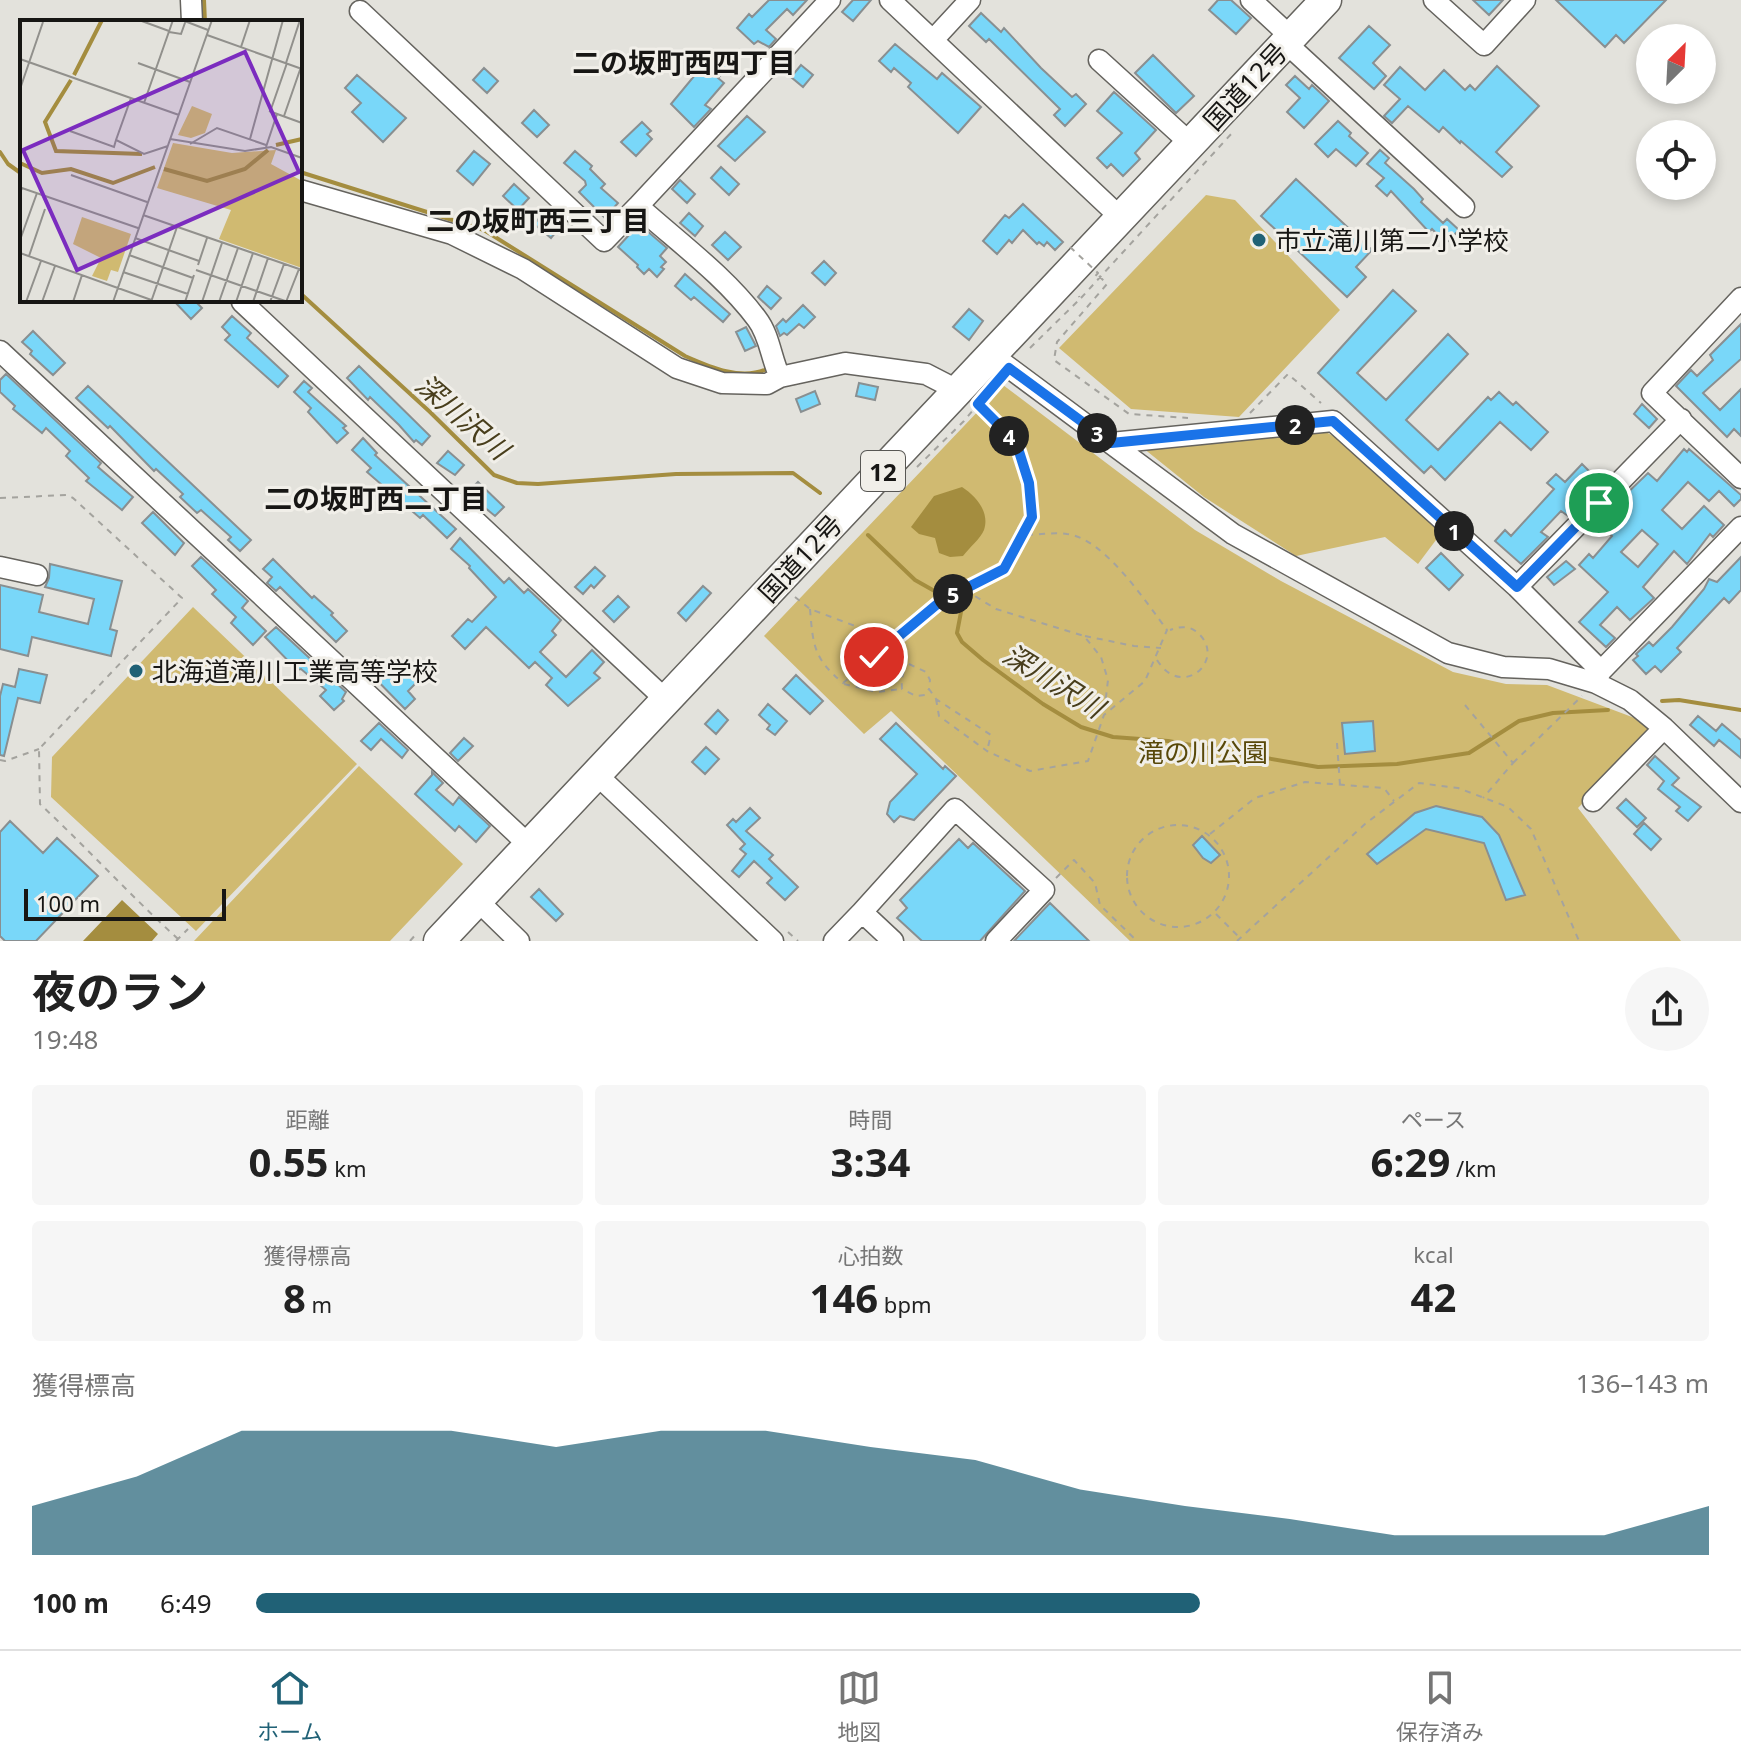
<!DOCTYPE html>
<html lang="ja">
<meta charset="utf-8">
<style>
body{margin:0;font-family:"Noto Sans","Noto Sans JP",sans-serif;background:#f6f6f6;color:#222;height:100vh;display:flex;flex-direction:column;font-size:30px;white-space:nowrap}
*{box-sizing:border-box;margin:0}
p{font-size:26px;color:#767676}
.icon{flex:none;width:44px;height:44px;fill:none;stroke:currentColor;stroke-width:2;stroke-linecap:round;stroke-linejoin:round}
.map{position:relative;height:941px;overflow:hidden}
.drawer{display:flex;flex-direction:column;background:#fff;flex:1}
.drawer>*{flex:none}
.needle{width:52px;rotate:24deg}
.controls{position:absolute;left:1636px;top:24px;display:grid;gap:16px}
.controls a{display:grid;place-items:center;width:80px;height:80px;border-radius:50%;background:#fff;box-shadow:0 4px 12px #0003;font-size:40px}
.scale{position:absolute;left:24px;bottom:20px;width:202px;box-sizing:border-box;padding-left:8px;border:4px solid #171614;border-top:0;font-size:22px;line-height:28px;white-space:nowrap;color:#171614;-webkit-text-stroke:6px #f1efe9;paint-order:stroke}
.pin{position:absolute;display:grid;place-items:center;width:68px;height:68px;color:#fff;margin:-34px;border:4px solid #fff;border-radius:50%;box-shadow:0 2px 8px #0007}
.km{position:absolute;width:40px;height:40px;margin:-20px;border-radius:50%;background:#222;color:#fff;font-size:22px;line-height:40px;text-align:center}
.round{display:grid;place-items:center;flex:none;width:84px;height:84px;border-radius:42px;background:#f6f6f6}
.overview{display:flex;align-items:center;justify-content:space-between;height:136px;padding:0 32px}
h1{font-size:44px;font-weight:700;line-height:60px}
.stats{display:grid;grid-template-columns:repeat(3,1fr);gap:12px;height:136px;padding:8px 32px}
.stats div{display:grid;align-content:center;border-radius:8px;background:#f6f6f6;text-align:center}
.stats b{font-size:40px;font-weight:700}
.stats small{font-size:22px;font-weight:400}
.stats p{font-size:22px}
.chart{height:224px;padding:16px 32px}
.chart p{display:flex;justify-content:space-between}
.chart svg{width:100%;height:144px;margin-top:8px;fill:#206176;opacity:.7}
ul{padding:0 32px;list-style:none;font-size:26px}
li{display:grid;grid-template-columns:128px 96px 1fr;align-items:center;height:60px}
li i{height:20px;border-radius:10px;background:#206176}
.tabs{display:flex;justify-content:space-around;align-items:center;height:112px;border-top:2px solid #e0e0e0;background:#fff;font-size:22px;color:#767676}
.tabs a{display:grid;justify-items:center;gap:4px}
.tabs .current{color:#206176}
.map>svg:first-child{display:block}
.green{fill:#d0ba71}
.water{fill:#a48d3f}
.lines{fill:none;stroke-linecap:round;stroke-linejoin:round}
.stream{stroke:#a48d3f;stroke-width:4}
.building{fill:#79d7f9;stroke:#898f91;stroke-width:2;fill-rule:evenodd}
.minor-casing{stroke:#65635e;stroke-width:23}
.highway-casing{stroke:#65635e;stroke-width:33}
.path{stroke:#a4a39e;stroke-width:2;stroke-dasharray:6 6;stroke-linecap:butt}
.minor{stroke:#fff;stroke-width:20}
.highway{stroke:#fff;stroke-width:30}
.path-bridge{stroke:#a4a39e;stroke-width:2;stroke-dasharray:6 6;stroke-linecap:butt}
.route-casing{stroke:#fff;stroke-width:16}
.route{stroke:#1a73e8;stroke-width:10}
.poi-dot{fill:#206176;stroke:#f1efe9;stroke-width:3}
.labels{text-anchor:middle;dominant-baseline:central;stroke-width:6;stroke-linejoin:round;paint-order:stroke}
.shield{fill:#f1efe9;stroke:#585754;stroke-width:2}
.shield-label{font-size:24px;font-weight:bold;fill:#171614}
.street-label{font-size:26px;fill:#171614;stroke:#f1efe9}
.poi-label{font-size:26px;fill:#171614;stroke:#f1efe9;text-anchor:start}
.park-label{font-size:26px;fill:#584809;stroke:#f1efe9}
.neighbourhood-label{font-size:28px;font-weight:bold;fill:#171614;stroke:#f1efe9}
.water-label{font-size:28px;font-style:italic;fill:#483e1c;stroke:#f1efe9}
.inset-river{fill:none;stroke:#a48d3f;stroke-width:4}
.inset-road{fill:none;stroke:#91908c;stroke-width:2}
.view{fill:#7b2cbf;fill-opacity:0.15;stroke:#7b2cbf;stroke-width:4}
.inset-edge{fill:none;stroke:#171614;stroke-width:4}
</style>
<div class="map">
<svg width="1741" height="941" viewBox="0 0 1741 941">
<rect width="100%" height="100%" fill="#e3e2dc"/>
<path class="green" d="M1206 195 1235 200 1340 310 1239 417 1131 409 1059 348Z
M1003 385 1195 530 1281 581 1453 672 1506 684 1547 685 1640 720 1653 732 1578 808 1681 941H1130L891 711 864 734 764 636Z
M1326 432 1358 450 1442 532 1418 564 1385 537 1296 556 1204 497 1143 448Z
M193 607 357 764 196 931 51 797 52 757Z
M359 766 463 864 390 941H194Z"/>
<path class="water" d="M962 487C976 496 990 512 984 530 981 538 969 548 963 556L950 557 939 553 935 538 919 534 911 527 934 496Z
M122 900 158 934 152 941H83Z"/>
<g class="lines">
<path class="stream" d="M204 0 205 22
M0 152 8 164 22 174
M300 172 484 230 685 356C710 367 741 381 767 369
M300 293 430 412 494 475 517 483 538 484 676 474 793 473 820 493
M868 535 915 580 954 602 961 612 957 633 962 642 983 660 1043 704 1081 727 1113 737 1168 741 1318 767 1397 764 1469 753 1519 721 1553 713 1608 710
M1662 701 1679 700 1741 710"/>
</g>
<path class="building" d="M769 0H807L793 15 787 9 766 30 776 39 769 47 758 41 754 44 737 28 749 14 752 17Z
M853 0H871L853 21 842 12Z
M1218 0H1231L1251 18 1236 34 1209 10Z
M1473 0H1503L1489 15Z
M1556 0H1666L1624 43 1616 35 1605 47Z
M981 13 1001 32 1004 28 1041 68 1072 97 1076 94 1086 104 1065 126 1054 115 1060 109 989 39 986 42 969 26Z
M1369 26 1390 45 1373 63 1386 76 1374 89 1339 58Z
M895 44 937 79 942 73 981 107 958 133 908 87 911 83 894 68 891 72 879 61Z
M714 52 729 66 718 78 724 83 705 105 711 109 694 127 671 104Z
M1153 55 1194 96 1176 113 1135 73Z
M801 65 813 75 803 87 791 77Z
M1497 66 1539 106 1496 152 1512 167 1502 177 1461 141 1460 143 1443 127 1439 132 1408 106 1392 123 1384 116 1400 99 1384 85 1400 67 1425 90 1444 70 1465 90 1470 85 1475 90Z
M484 68 498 81 487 93 473 80Z
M357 75 406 118 383 142 352 112 361 103 345 88Z
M1295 76 1309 89 1312 85 1329 101 1304 128 1287 112 1300 98 1286 85Z
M1114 92 1156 130 1135 153 1140 159 1123 176 1111 164 1107 168 1097 158 1122 133 1097 111Z
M534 110 549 125 537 137 522 123Z
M747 116 765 132 735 161 718 146Z
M1338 121 1351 133 1349 136 1368 153 1356 166 1336 149 1328 157 1315 144Z
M642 122 651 131 647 134 652 139 636 156 621 142Z
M1380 150 1389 158 1385 163 1414 189 1423 199 1421 202 1443 223 1447 219 1459 230 1446 243 1432 229 1429 232 1391 191 1387 196 1376 186 1384 178 1367 164Z
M474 151 490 164 473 185 457 171Z
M575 151 592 166 590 169 605 184 601 188 618 203 605 218 579 192 586 185 585 181 564 163Z
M721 167 739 184 729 195 711 178Z
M1296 179 1372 250 1356 267 1366 277 1347 297 1261 216Z
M680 180 695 194 687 203 672 189Z
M514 184 529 198 518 210 503 196Z
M1023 204 1063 242 1055 250 1047 242 1044 246 1039 242 1037 244 1023 230 1012 243 1009 240 997 254 983 241 1005 215 1009 218Z
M544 213 560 227 551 238 534 224Z
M689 213 703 226 695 236 680 223Z
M639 224 667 248 660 256 666 262 661 267 664 269 657 277 649 269 644 274 637 267 638 265 618 247Z
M725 232 741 247 728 260 712 245Z
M824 261 836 273 825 285 812 273Z
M685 274 730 314 723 322 694 297 691 300 675 286Z
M767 286 781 298 771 309 758 297Z
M1393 290 1416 311 1357 373 1386 400 1448 334 1468 354 1406 420 1438 450 1488 397 1491 400 1499 392 1513 405 1516 402 1548 432 1531 450 1500 422 1445 480 1431 466 1424 473 1318 373Z
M173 300H194L202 308 191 319Z
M803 305 815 317 804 328 799 324 787 335 784 333 780 336 776 326 783 319 786 322Z
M969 309 983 321 969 340 953 327Z
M232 316 251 333 247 338 288 376 278 387 225 340 230 335 222 327Z
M1741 324V359L1703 393 1720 410 1741 389V436L1734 429 1727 437 1676 386 1691 370 1697 376 1713 360 1710 355Z
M746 327 756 346 745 351 736 332Z
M33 331 65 363 53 375 30 354 32 351 22 342Z
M359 366 430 436 422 445 416 440 414 442 399 425 370 397 368 400 347 378Z
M6 374 101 463 98 467 133 497 122 510 86 481 89 478 66 456 70 451 46 428 42 433 13 409 15 406 0 392V380Z
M304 381 312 388 308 392 346 426 343 428 348 433 337 443 308 412 311 408 294 392Z
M859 383 878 387 875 400 856 396Z
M88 386 251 540 240 551 228 540 231 537 201 510 197 513 180 497 183 494 156 469 154 471 110 426 108 428 76 398Z
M815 391 820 404 801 412 796 399Z
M1642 404 1657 419 1649 428 1634 414Z
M363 438 377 453 375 455 456 529 447 538 423 515 420 518 367 472 371 468 352 450Z
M1684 449 1687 452 1689 449 1741 495V499L1734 506 1719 491 1709 501 1688 482 1662 510 1682 529 1704 506 1724 525 1713 537 1710 534 1687 564 1674 551 1643 587 1654 598 1630 620 1617 607 1600 625 1615 638 1606 647 1579 622 1608 592 1579 565 1589 554 1593 558 1612 536 1600 524 1618 502 1648 473 1657 481ZM1642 530 1658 544 1638 567 1621 552Z
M448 451 464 465 455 475 437 463Z
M1582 464 1600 482 1592 490 1583 482 1567 500 1576 508 1568 516 1561 511 1541 532 1548 537 1521 564 1495 541 1505 530 1511 536 1554 489 1547 483 1556 474 1565 482Z
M478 482 504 507 495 516 467 493Z
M153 512 184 543 175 555 142 523Z
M460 538 504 583 509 578 524 593 528 589 561 620 552 631 556 635 540 652 566 677 592 650 604 662 594 673 600 678 568 706 546 685 552 678 535 662 529 668 486 627 465 649 452 636 468 619 472 622 496 597 469 568 470 566 451 549Z
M1441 553 1463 575 1449 590 1426 568Z
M201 557 248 601 242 608 266 631 253 645 231 623 236 617 212 594 216 590 192 566Z
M1741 557V590L1729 603 1724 598 1677 648 1681 652 1661 672 1655 666 1646 674 1633 660 1638 656 1636 654 1649 642 1653 646 1672 627 1704 589 1709 579 1717 582Z
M273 559 312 598 314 596 333 613 331 615 347 631 336 642 280 587 276 591 267 583 272 577 263 569Z
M1566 561 1575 569 1554 585 1547 577Z
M50 564 122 581 110 629 117 631 111 656 32 637 28 656 0 649V585L43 595 39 612 88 624 94 599 45 587 49 578Z
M595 567 605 576 594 588 591 585 583 594 575 587Z
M703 586 711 593 686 621 678 613Z
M618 596 629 607 614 622 603 611Z
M276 627 346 692 342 699 344 701 334 710 320 696 326 690 301 669 297 670 265 637Z
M376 657 399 679 406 672 417 682 408 691 415 699 405 709 365 668Z
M19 669 47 675 40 703 18 698 4 756 0 755V696L3 684 15 687Z
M796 675 823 701 810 714 783 689Z
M768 704 787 721 775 735 767 729 770 725 759 715Z
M718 710 728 720 716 734 705 724Z
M1698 716 1716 731 1722 724 1741 740V758L1719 740 1714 746 1690 725Z
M1373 721 1375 751 1345 754 1342 723Z
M379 723 408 750 402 758 381 739 371 750 361 741Z
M896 723 943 769 945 766 956 776 914 820 900 816 894 822 887 814 890 802 917 774 880 739Z
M464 738 473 746 458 761 450 753Z
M706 747 719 759 705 774 692 762Z
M1655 756 1679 778 1672 785 1701 807 1688 821 1676 811 1680 807 1658 789 1664 781 1647 765Z
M432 772 443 783 436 790 453 805 459 797 490 826 476 842 459 826 455 831 415 794 432 775Z
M1626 799 1646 818 1637 827 1617 808Z
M1436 806 1482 817 1499 835 1525 895 1506 900 1484 843 1426 829 1377 864 1367 854 1415 813Z
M750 808 760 818 746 831 773 855 769 859 798 887 785 900 767 883 772 878 754 861 739 877 732 871 746 854 740 849 745 844 727 825 733 819 736 822Z
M10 821 43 853 57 838 98 876 36 941H5L0 936V832Z
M1644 823 1661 839 1651 850 1634 834Z
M1202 836 1220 855 1211 863 1203 858 1193 845Z
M959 839 968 848 973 843 1025 891 980 941H922L897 918 907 908 900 900Z
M539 889 563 914 556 921 531 897Z
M1050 903 1089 941H1014Z"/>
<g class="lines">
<g class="minor-casing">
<path id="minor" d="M191 0 192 22
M890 0 1121 218
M1251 0 1291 37
M1434 0 1484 45 1525 0
M360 11 604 241 638 206
M933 40 970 0
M1286 43 1464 207
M1099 60 1191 144
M300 190 452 234 523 269 677 368 722 383 767 384 780 377 845 363 926 374 959 391
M1741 298 1652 393 1741 478
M242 302 666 700
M0 351 530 846
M992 355 1233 534 1448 653 1503 667 1549 669 1596 683 1630 700 1664 728 1741 802
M780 377C771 359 770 336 757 319 725 276 678 242 638 206L830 0
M1111 443 1333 421 1517 587 1601 671
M0 567 37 575
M1517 587 1681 419
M1596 681 1601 671 1741 527
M596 774 773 941
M1593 801 1664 728
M478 901 519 941
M834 941 862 912
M893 941 862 912 955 809 1044 890 996 941"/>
</g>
<g class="highway-casing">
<path id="highway" d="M439 941 1326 0"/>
</g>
<path class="path" d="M1099 276 1107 284 1057 342 1054 360 1129 414 1188 418
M1081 298 1233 132
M1030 348 1080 299 1079 296
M1250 413 1288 374 1321 403
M917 467 964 421 992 387
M0 498 67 495 73 498 182 598 39 749 40 804C87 848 130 895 178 939
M965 590 996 609 1084 636 1101 657 1108 680 1104 714
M795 597 810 609 895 641C915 661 900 667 902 689L916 696 925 695 929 689
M810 609C813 646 814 659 843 683L941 601 1004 569 1032 517 1029 483 1016 442 979 404
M1085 636 1134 646 1161 648
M875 658C887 668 886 676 884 691
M1157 660C1182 700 1225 661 1200 635 1191 625 1181 626 1170 630
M909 664 926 672 930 680 929 689 936 699 991 735 987 751
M844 684 877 692 900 689
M936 699 939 716 987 751 1030 771 1088 761 1104 715 1145 681 1167 630C1146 602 1104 538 1067 534 1053 532 1037 535 1023 535
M1465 705 1513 763 1483 798
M1337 743 1340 785
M0 760 5 761 39 749
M1513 763 1582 696
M1127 876a51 51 0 1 1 102 0a51 51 0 1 1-102 0Z
M1210 834 1255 798 1305 782 1384 788 1394 801
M1056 878 1074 860 1095 883 1100 905 1137 941
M1216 914 1239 937
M788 932 798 941
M176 941 188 929
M410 941 417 933
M1237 941 1365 824 1419 783 1458 788 1508 807 1531 829 1579 941"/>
<use href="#minor" class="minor"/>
<use href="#highway" class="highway"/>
<path class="path-bridge" d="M1070 247 1098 273 1092 280"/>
</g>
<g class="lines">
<g class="route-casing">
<path id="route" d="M874 657 941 601 1004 569 1032 517 1029 483 1016 442 978 404 1009 368 1111 443 1333 421 1517 587 1599 503"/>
</g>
<use href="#route" class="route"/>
</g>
<g class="poi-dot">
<circle cx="1259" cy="240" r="8"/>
<circle cx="136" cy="671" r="8"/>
</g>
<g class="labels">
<rect class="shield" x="861" y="451" width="44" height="40" rx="6"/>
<g class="shield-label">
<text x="883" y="471">12</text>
</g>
<g class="street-label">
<text transform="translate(1245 86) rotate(-47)">国道12号</text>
<text transform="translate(800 558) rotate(-47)">国道12号</text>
</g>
<g class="poi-label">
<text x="1275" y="240">市立滝川第二小学校</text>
<text x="152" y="671">北海道滝川工業高等学校</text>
</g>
<g class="park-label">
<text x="1203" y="752">滝の川公園</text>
</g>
<g class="neighbourhood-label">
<text x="684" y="62">二の坂町西四丁目</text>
<text x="538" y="220">二の坂町西三丁目</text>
<text x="376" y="498">二の坂町西二丁目</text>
</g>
<g class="water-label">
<text transform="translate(463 416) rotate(41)">深川沢川</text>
<text transform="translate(1054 680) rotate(32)">深川沢川</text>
</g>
</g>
<g transform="translate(20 20)">
<rect width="282" height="282" fill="#e3e2dc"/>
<path d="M172 86 192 94 185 113 171 118 158 115ZM153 123 212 133 256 130 251 144 282 161V248L199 219 211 190 137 168ZM62 197 111 214 98 252 91 250 87 261 72 256 81 238 53 224Z" fill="#d0ba71"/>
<path class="inset-river" d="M54 55 82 0M51 60 25 102 36 131 122 134M256 125 282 119M0 143 22 153 51 149 93 163 135 147M144 149 187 161 225 149 248 130"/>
<path class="inset-road" d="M119 0 149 11M162 0 188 10M149 12 161 14 166 0M187 15 282 49M221 27 230 0M0 39 159 95M118 43 170 62M266 43 280 0M0 69 23 2M111 78 96 120 124 134 148 126M124 83 153 0M249 91 282 103M250 92 267 43M264 96 281 47M50 111 94 127 96 120M150 119 225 131 251 127 282 138M230 119 263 0M170 124 197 108 246 125M246 127 257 94M51 155 127 182M0 173 2 168 118 208M123 195 282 250M115 218 179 241M0 220 17 173M0 233 137 282M109 235 173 258M9 236 25 189M178 245 187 218M176 250 268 282M103 252 168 274M6 282 21 241M22 282 35 246M53 282 62 255M93 282 192 0M131 282 157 207M165 282 174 255M182 282 202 223M199 282 218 228M216 282 233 233M233 282 248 238M250 282 264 244M266 282 279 249"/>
<path class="view" d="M225 32 279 152 57 250 3 130Z"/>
<rect width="282" height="282" class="inset-edge"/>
</g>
</svg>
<div class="controls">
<a><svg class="needle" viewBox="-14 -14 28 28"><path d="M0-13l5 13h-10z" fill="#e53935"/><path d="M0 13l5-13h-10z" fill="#767676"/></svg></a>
<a><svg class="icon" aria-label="locate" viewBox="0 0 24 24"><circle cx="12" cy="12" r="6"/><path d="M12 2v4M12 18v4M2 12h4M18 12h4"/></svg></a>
</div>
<div class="scale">100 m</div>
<div class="pin" style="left:1599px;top:503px;background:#1e9e55"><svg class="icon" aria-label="arrive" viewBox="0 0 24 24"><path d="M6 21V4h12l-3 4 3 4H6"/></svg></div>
<div class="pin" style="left:874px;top:657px;background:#d93025"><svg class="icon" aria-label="check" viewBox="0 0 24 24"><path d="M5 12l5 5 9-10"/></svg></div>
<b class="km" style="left:1454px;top:531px">1</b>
<b class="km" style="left:1295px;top:425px">2</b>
<b class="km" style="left:1097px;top:433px">3</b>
<b class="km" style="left:1009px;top:436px">4</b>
<b class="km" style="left:953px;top:594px">5</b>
</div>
<section class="drawer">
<div class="overview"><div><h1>夜のラン</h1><p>19:48</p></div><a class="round"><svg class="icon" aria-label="share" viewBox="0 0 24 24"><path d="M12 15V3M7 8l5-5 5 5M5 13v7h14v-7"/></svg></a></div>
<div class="stats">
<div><p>距離</p><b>0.55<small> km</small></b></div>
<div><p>時間</p><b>3:34</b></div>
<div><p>ペース</p><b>6:29<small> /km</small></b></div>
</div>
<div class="stats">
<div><p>獲得標高</p><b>8<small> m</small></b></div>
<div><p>心拍数</p><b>146<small> bpm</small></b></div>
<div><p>kcal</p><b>42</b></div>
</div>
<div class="chart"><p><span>獲得標高</span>136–143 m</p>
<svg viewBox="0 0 160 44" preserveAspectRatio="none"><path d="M0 44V29L10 20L20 6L30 6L40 6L50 11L60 6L70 6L80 11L90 15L100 24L110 29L120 33L130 38L140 38L150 38L160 29V44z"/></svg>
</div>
<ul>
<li><b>100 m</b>6:49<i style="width:65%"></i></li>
</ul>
</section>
<nav class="tabs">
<a class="current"><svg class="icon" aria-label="home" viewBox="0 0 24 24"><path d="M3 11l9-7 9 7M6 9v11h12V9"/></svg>ホーム</a>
<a><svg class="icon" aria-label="map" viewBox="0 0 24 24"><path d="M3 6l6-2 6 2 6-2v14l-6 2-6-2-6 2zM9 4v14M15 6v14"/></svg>地図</a>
<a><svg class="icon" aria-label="saved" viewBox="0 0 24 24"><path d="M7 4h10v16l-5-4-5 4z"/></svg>保存済み</a>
</nav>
